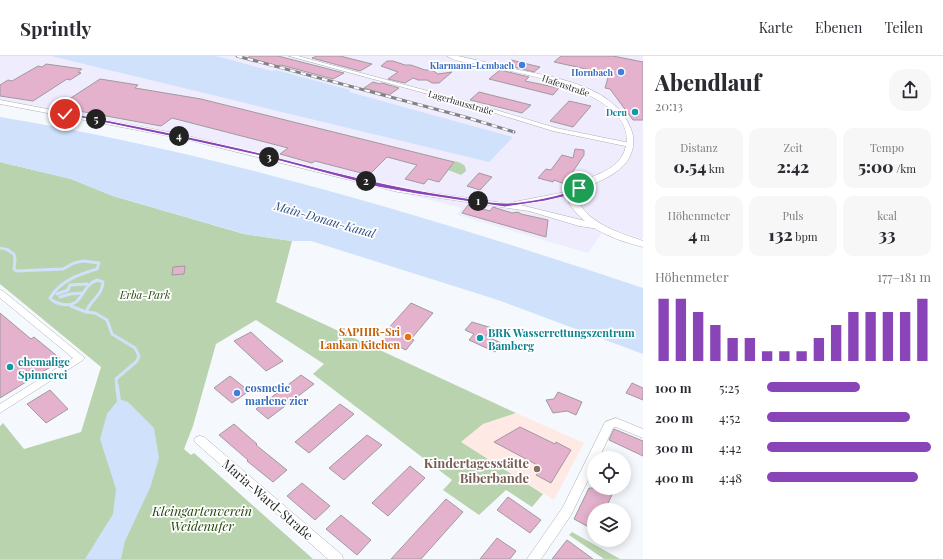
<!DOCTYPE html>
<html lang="de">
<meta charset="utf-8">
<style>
body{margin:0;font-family:"Playfair Display",serif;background:#f7f7f7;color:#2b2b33;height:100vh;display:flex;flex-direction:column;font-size:15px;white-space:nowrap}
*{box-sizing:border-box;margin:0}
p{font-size:13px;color:#7c7c81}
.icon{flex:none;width:22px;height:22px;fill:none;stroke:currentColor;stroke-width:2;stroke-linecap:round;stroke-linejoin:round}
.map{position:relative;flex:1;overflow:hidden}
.panel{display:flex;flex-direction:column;background:#fff;width:300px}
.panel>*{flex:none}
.buttons{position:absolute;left:587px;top:395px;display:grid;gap:8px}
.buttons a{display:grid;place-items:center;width:44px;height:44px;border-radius:50%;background:#fff;box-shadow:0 2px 10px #0003;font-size:20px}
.pin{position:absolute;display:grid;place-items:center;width:34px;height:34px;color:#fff;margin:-17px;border:2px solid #fff;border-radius:50%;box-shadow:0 1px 4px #0007}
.km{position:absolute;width:20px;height:20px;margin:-10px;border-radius:50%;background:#222;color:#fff;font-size:11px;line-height:20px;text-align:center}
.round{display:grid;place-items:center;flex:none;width:42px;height:42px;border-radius:16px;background:#f7f7f7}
.headline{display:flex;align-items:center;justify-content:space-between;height:68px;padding:0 12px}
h1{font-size:22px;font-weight:800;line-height:30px}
.metrics{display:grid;grid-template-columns:repeat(3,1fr);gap:6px;height:68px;padding:4px 12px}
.metrics div{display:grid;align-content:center;border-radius:10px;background:#f7f7f7;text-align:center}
.metrics b{font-size:17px;font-weight:800}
.metrics small{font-size:11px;font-weight:400}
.metrics p{font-size:11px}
.chart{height:112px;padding:8px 12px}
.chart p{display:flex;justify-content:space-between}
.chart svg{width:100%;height:72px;margin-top:4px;stroke:#8944b7;stroke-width:6}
ul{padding:0 12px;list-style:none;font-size:13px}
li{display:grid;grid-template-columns:64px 48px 1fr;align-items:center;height:30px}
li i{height:10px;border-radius:5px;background:#8944b7}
header{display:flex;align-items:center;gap:24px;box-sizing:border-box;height:56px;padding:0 20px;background:#fff;border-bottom:1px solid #e1e1e2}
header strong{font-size:19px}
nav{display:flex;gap:22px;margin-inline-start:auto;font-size:14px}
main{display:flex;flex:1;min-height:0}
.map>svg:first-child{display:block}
.industrial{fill:#efecfe}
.education{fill:#ffe9e5}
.green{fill:#bad3af}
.water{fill:#cfe1fb}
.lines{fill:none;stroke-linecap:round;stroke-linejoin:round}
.stream-far2{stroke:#cfe1fb;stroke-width:2.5}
.stream-far1{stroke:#cfe1fb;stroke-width:3}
.stream{stroke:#cfe1fb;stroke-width:4}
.building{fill:#e4b2cd;stroke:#a09a9d}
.minor-casing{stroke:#acb0b5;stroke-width:1}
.tertiary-casing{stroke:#acb0b5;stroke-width:1}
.minor{fill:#fff;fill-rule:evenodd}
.tertiary{fill:#fff;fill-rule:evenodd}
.rail-casing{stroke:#808386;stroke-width:3}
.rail{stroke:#fff;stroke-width:2;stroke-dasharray:5.5;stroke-linecap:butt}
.route{fill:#8944b7;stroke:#fff}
.shop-dot{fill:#3f7fe0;stroke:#fff;stroke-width:1.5}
.culture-dot{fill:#0f9aa8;stroke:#fff;stroke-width:1.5}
.food-dot{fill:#e8710a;stroke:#fff;stroke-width:1.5}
.education-dot{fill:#8d6e63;stroke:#fff;stroke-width:1.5}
.labels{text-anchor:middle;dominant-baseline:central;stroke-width:3.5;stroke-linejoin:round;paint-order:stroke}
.far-shop-label{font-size:9px;font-weight:bold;fill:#366cbe;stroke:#fff;text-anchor:end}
.far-street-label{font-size:9px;fill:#252628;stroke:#fff}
.far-culture-label{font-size:9px;font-weight:bold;fill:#0d838f;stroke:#fff;text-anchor:end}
.park-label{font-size:11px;font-style:italic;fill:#224707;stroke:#fff}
.food-label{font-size:11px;font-weight:bold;fill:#c56008;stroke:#fff;text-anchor:end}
.culture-label{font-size:11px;font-weight:bold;fill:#0d838f;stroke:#fff;text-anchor:start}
.shop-label{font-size:11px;font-weight:bold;fill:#366cbe;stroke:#fff;text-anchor:start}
.water-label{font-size:12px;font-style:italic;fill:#294b81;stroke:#fff}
.near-education-label{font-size:13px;font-weight:bold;fill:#785e54;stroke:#fff;text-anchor:end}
.near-street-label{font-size:13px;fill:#252628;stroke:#fff}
.near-park-label{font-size:13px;font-style:italic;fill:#224707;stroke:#fff}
</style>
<header>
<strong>Sprintly</strong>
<nav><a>Karte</a><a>Ebenen</a><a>Teilen</a></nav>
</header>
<main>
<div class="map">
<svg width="643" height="503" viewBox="0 0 643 503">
<rect width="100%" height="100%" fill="#f5f9fe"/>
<path class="industrial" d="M0 0H643V183L606 171 588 197 457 159 462 152 282 106 170 80 50 56 0 48Z"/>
<path class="education" d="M516 357 584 387 554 444 461 386 483 368Z"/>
<path class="green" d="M455 105C461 107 466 108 466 115L461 119 448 114Z
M0 106 71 123 113 140 244 178 292 185 276 246 516 357 483 368 461 386 543 438 532 451 506 434 479 459 443 434 452 424 313 318 324 308 256 264 216 288 193 370 184 393 191 399 194 397 313 503H0V370L3 367 24 393 81 376 101 311 0 228Z
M572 476 620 503H604L569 479Z"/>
<path class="water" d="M51 0H216L272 15 276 14 350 34 349 36 513 81 489 106Z
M0 61C219 97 433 162 643 232V298L498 244 311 185H292L245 178 113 140 71 123 0 106Z
M119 343 128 346 154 372 159 402 150 432 125 485 121 503H85L113 458 116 433 100 383 107 358Z"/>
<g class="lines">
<path class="stream-far2" d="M0 192 9 194"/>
<path class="stream-far1" d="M6 193 14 198 15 204 14 213 16 215 63 213 74 207 83 205 99 207 97 213C78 219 61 224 50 242 53 246 56 247 61 248 84 253 79 231 97 224L103 226C103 239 90 244 86 256L95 257 107 264 112 278 135 292 139 300 137 305 116 323 117 331
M57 238 68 234 70 229 87 228
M60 241 70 238 83 237
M71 250 86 256"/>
<path class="stream" d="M117 330 119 345"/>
</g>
<path class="building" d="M249 0H278L344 17 333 23 281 9 278 10 249 2Z
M317 0H340L372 8 360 15 312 2Z
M561 0H613L643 6V64H633L610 33 605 32 609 18 554 6Z
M511 4 540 11 534 16 505 9Z
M387 5H393L405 9H411L425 14H432L438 18 452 16 439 27H432L427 24H418L413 22 405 27 388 23 398 16 381 10Z
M46 8 82 13 78 16 81 17 70 24 67 23 33 45 0 40V29L8 24 12 25 38 10 42 11Z
M500 14 529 21 525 25 559 32 553 39 489 23Z
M100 23 138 29 135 32 201 43 454 106 439 126 428 123 424 128 405 123 417 109 387 101 369 119 315 105 312 107 280 98 288 92 172 62 161 70 57 51Z
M373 26 380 28 382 27 399 32 389 39 364 32Z
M479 36 531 49 522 57 470 44Z
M569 45 591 50 573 71 550 65Z
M575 93 584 94V99L572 117 584 123 570 130 554 124 553 126 538 122 546 113 551 114 562 99 573 102Z
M479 117 492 121 480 134 467 130Z
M468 149 490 155 493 151 512 157 518 156 521 158 548 164 546 181 462 157Z
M185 210 184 218 172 219 173 211Z
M411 247 433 257 411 283 414 284 406 294 383 284 390 277 386 275Z
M0 257 31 283 34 281 62 304 0 342Z
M472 266 492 272 486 280 501 287 495 296 469 284 474 278 465 274Z
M251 276 266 290 283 305 266 315 234 285Z
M301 319 314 328 268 363 256 353Z
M230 320 249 335 232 347 214 332Z
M632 327 643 332V344L626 337Z
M50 334 68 353 46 367 27 348Z
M558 336 582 346 576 359 567 355 553 357 546 344 554 343Z
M340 348 354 358 309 397 295 386Z
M234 368 257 388 256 389 287 414 273 426 247 405 248 404 219 379Z
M520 371 555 388 556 386 571 394 551 427 536 419 541 411 494 386Z
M614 373 643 385V400L609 384Z
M367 379 382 389 344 424 329 412Z
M410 410 425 422 388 460 372 447Z
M302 427 330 450 315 464 287 440Z
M589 432H615L605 454H594V474L574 463Z
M508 441 541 464 530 477 497 454Z
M446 443 463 456 421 503H391Z
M341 459 371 484 357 499 326 473Z
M497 482 516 495 510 503H480Z
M567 484 593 503H552Z"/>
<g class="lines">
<g class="minor-casing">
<path id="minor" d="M289 0H298L476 48 556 72 630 87 633 89 630 91 553 75 472 50Z
M0 44 184 79 398 132 510 148 514 146 576 134H579V138L520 149 602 169 603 171 599 173 579 170 529 155 398 136 184 83 0 48Z
M0 234 3 235 85 302 83 304 0 357V348L73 302 0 242Z
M616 362 643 373V382L616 371 613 372 599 402H594V412L571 459 541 503H527L563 451 605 366Z
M200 380 204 381 342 499 343 503H328L196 387 194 384 196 381Z"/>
</g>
<g class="tertiary-casing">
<path id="tertiary" d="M447 0H458C477 4 496 9 514 13 554 21 615 30 631 73 636 85 633 99 624 109 613 121 596 126 582 134L579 147C593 170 619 176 643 185V191C615 184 585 173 569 147 570 143 570 139 572 135 582 117 619 121 626 90 637 35 518 17 482 9 472 7 455 6 447 0Z"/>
</g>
<use href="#minor" class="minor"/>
<use href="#tertiary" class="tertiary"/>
<g class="rail-casing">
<path id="rail" d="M237 0 465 61 514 76"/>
</g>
<use href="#rail" class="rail"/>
</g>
<path class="route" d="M65 56C131 69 198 82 264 98 329 115 393 132 459 141 474 143 490 147 504 147 517 148 570 139 577 131L582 132 576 138 545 145 505 151 417 138 378 131 261 100 184 83 63 58Z"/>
<g class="shop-dot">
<circle cx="522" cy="9" r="4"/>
<circle cx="621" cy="16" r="4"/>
<circle cx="237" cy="337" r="4"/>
</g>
<g class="culture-dot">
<circle cx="635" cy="56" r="4"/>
<circle cx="480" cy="282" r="4"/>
<circle cx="10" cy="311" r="4"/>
</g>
<circle class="food-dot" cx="408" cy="281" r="4"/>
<circle class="education-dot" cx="537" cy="413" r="4"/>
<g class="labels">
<g class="far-shop-label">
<text x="514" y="9">Klarmann-Lembach</text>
<text x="613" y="16">Hornbach</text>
</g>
<g class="far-street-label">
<text transform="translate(566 29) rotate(19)">Hafenstraße</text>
<text transform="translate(461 46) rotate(16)">Lagerhausstraße</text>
</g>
<g class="far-culture-label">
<text x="627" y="56">Deru</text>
</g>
<g class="park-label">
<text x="145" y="238">Erba-Park</text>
</g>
<g class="food-label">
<text x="400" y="275">SAPHIR-Sri<tspan x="400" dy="13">Lankan Kitchen</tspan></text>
</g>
<g class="culture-label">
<text x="488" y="276">BRK Wasserrettungszentrum<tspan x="488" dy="13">Bamberg</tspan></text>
<text x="18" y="305">ehemalige<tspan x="18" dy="13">Spinnerei</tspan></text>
</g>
<g class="shop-label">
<text x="245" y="331">cosmetic<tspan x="245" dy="13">marlene zier</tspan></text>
</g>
<g class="water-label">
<text transform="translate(325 163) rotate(16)">Main-Donau-Kanal</text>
</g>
<g class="near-education-label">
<text x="529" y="406">Kindertagesstätte<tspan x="529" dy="15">Biberbande</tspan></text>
</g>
<g class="near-street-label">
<text transform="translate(268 443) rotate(41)">Maria-Ward-Straße</text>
</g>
<g class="near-park-label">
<text x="202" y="454">Kleingartenverein<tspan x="202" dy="15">Weidenufer</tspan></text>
</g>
</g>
</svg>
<div class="buttons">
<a><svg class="icon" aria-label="locate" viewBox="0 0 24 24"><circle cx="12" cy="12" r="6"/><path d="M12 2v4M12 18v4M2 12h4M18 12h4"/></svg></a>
<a><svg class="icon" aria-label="layers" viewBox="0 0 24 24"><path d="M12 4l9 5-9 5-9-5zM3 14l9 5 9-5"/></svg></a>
</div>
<div class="pin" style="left:579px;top:132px;background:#1e9e55"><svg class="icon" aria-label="arrive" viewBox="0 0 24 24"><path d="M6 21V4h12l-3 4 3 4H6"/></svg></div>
<div class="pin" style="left:65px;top:58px;background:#d93025"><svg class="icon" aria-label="check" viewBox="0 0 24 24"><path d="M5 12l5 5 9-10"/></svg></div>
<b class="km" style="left:478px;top:145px">1</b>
<b class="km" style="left:366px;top:125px">2</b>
<b class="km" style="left:269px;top:101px">3</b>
<b class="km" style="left:179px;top:80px">4</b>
<b class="km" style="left:96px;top:63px">5</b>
</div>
<section class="panel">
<div class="headline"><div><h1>Abendlauf</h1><p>20:13</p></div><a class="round"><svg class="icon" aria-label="share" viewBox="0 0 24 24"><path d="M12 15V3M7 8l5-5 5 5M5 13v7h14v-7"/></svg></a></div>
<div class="metrics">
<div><p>Distanz</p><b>0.54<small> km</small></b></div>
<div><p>Zeit</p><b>2:42</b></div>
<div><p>Tempo</p><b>5:00<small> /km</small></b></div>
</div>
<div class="metrics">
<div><p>Höhenmeter</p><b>4<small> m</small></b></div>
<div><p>Puls</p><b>132<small> bpm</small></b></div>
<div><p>kcal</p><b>33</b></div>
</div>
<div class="chart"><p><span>Höhenmeter</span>177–181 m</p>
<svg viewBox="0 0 160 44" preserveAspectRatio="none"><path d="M5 44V6M15 44V6M25 44V14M35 44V22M45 44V30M55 44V30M65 44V38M75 44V38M85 44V38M95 44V30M105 44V22M115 44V14M125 44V14M135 44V14M145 44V14M155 44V6"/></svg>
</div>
<ul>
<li><b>100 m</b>5:25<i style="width:57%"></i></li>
<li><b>200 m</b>4:52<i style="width:87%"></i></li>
<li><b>300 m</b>4:42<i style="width:100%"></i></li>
<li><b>400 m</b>4:48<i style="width:92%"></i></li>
</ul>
</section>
</main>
